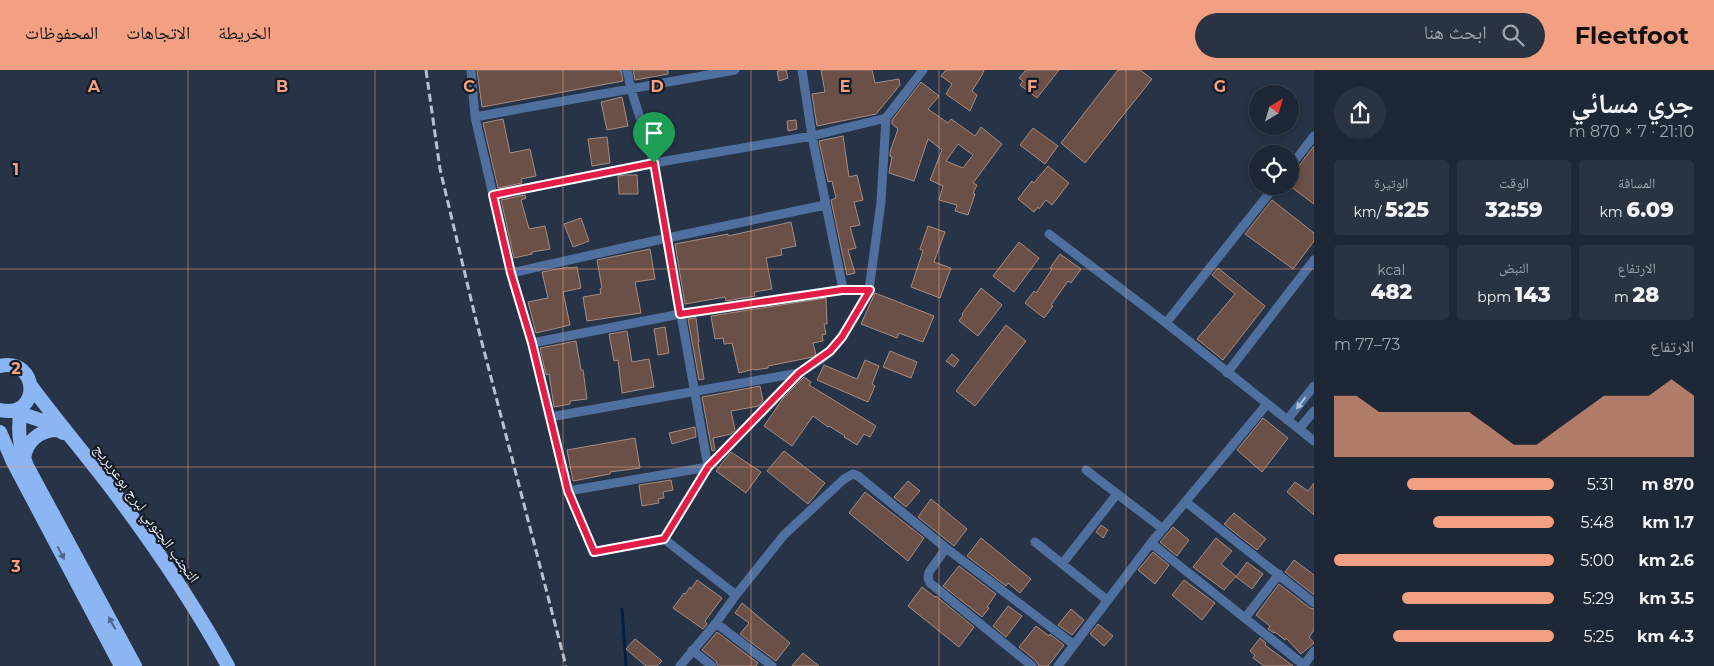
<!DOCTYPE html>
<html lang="ar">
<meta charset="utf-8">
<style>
body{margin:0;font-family:Montserrat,"Noto Naskh Arabic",sans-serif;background:#2a3341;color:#f1f3f6;direction:rtl;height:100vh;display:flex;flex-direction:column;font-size:19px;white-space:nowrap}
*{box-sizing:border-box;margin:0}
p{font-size:16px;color:#a0a5ad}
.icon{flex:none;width:28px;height:28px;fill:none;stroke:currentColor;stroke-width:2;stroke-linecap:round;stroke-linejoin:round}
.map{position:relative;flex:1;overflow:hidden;direction:ltr}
.drawer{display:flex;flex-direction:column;background:#1d2735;width:400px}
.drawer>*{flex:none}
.needle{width:32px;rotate:38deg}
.tools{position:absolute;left:1249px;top:15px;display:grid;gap:10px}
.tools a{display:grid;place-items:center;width:50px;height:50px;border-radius:50%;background:#1d2735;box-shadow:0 2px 8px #0003,0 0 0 1px #3b4450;font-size:25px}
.pin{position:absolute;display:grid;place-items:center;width:42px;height:42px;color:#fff;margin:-51px -21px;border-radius:50% 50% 50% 0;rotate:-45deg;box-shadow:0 0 5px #0007}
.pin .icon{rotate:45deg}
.round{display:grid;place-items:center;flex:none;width:52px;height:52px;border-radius:26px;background:#2a3341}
.summary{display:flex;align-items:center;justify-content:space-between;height:85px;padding:0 20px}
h1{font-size:28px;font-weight:800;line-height:38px}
.stats{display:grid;grid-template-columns:repeat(3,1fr);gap:8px;height:85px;padding:5px 20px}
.stats div{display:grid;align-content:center;border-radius:5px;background:#2a3341;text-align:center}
.stats b{font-size:21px;font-weight:800}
.stats small{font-size:14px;font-weight:400}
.stats p{font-size:14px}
.chart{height:140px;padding:10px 20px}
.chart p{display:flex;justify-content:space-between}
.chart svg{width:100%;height:90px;margin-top:5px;fill:#f2a081;opacity:.7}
ul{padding:0 20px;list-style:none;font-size:16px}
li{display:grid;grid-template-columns:80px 60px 1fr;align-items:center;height:38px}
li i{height:12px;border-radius:6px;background:#f2a081}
header{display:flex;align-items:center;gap:30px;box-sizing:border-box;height:70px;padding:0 25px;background:#f2a081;color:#111}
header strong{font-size:24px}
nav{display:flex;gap:28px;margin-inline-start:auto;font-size:18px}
.search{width:350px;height:45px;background:#2a3341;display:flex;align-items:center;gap:12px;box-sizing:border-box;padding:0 18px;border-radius:28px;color:#a0a5ad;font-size:19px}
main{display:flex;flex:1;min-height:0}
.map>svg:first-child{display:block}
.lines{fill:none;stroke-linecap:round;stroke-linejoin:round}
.stream{stroke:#051e42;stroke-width:3}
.building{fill:#6a5046;stroke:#a88b80;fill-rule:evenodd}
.minor{stroke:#4f6f9f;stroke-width:9}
.trunk{stroke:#8bb5f3;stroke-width:14}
.rail{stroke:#b8c2cf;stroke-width:3;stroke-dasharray:8 4;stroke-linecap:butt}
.oneway{fill:#afc0d9}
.oneway2{fill:#50688c}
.route-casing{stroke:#fff;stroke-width:10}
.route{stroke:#e11d48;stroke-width:6}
.grid{fill:none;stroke:#f2a081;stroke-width:1;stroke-opacity:0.55}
.labels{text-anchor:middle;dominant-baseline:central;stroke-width:4.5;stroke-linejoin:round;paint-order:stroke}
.street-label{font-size:15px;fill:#e3ecf8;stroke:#151b24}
.grid-label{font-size:16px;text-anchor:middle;font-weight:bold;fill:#f2a081;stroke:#151b24;stroke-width:4.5;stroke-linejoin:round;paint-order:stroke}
</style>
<header>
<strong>Fleetfoot</strong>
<div class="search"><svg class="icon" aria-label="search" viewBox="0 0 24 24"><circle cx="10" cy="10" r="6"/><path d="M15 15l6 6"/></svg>ابحث هنا</div>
<nav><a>الخريطة</a><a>الاتجاهات</a><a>المحفوظات</a></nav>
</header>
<main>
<section class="drawer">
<div class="summary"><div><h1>جري مسائي</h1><p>21:10 · 7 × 870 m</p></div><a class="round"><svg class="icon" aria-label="share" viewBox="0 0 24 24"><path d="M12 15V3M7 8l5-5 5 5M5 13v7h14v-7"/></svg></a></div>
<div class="stats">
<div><p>المسافة</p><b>6.09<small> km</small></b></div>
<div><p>الوقت</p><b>32:59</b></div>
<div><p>الوتيرة</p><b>5:25<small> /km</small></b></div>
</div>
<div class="stats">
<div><p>الارتفاع</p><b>28<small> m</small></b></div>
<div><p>النبض</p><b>143<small> bpm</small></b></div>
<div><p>kcal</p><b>482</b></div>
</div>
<div class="chart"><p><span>الارتفاع</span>73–77 m</p>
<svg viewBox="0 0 160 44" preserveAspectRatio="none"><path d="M0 44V14L10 14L20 22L30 22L40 22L50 22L60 22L70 30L80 38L90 38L100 30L110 22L120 14L130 14L140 14L150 6L160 14V44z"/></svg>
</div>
<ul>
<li><b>870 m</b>5:31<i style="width:67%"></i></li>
<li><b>1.7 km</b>5:48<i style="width:55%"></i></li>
<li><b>2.6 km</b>5:00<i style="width:100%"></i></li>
<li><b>3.5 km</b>5:29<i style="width:69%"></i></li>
<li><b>4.3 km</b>5:25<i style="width:73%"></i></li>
</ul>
</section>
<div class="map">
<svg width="1314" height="596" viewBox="0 0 1314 596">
<rect width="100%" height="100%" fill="#273447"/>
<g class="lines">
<path class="stream" d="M622 539 626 596"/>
</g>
<path class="building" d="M477 0H621L623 11 482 37Z
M633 0H668V4L635 10Z
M786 0 788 8 779 11 777 1Z
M821 0H872L875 13 899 9 900 15 876 44 817 56 812 24 825 22Z
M946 0H984L982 5 972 21 977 25 970 41 946 24 952 14 941 6Z
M1026 0H1059L1037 28 1020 15 1023 11 1019 8Z
M1118 0H1140L1152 9 1085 93 1061 73Z
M921 12 939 26 928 39 948 53 951 49 975 66 981 57 1002 74 973 113 977 115 973 123 975 124 968 145 955 141 957 135 939 130 943 116 930 110 942 80 928 69 914 111 889 103 892 87 890 86V82L898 59 892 54V50ZM958 74 973 85 963 98 946 91Z
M622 27 628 56 607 60 601 32Z
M503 49 510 83 530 79 536 106 521 109 522 113 498 118 483 53Z
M796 50 797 59 788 61 787 51Z
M1033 58 1058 76 1045 94 1020 75Z
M843 66 849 107 857 105 863 130 854 132 860 155 850 157 856 178 848 180 855 203 847 205 831 130 836 128 832 111 828 112 819 71Z
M607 67 610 93 592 96 588 69Z
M1314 76V134L1290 116V103L1295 101Z
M1048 96 1069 113 1052 135 1046 130 1039 139 1038 137 1034 142 1018 129 1032 111 1034 113Z
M626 105H637L638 124H619L618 106Z
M525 125 526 128 521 130 529 159 545 156 550 179 532 182V184L514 188 501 130Z
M1272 130 1314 163V171L1293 199 1245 164Z
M581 148 589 171 573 177 564 154Z
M791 152 796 176 781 179 782 185 766 188 772 219 754 222 755 226 726 231 725 227 685 234 675 174 728 164V166Z
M928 156 945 162 934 192 951 198 940 228 911 217 923 181 920 179Z
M1019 172 1039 188 1014 222 993 206Z
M650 179 655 209 635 212 641 243 587 251 583 227 601 224 600 219 602 218 597 190Z
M1060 184 1081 199 1071 213 1068 211 1051 235 1053 236 1044 248 1025 233 1034 221 1036 223 1052 199 1050 198Z
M568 197 569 198 577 197 581 218 563 222 570 255 536 263 528 232 548 228 542 202Z
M1218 198 1265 236 1223 290 1197 269 1235 224 1212 205Z
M981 218 1002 235 978 266 959 251 963 245 962 244Z
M875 223 934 246 923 272 899 263 897 268 861 254Z
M826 228 827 254H824L826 264 822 265 823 271 813 273 816 285 813 287 768 296V298L755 300 754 299 739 303 732 273 724 274 723 268 715 269 711 246Z
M696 248 699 272H698L704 309 699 310 688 249Z
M1006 255 1026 271 975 336 956 321Z
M665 257 669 283 658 285 654 259Z
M627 261 632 292 649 289 654 317 622 323 618 290 614 291 609 264Z
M576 271 581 300H583L587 329 570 331V334L554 337 549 304 546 305 540 278Z
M890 281 917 292 911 308 883 297Z
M952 284 959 290 954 297 946 291Z
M865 290 879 296 872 314 875 316 868 332 817 310 824 295 857 309Z
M804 307 811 312 809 315 876 356 870 367 864 364 857 375 844 367 845 366 829 356 828 357 813 346 792 376 764 356 784 327Z
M760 316 763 331 759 336 731 341 735 360 731 364 713 368 715 380 712 381 702 327Z
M1263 348 1288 368 1262 402 1237 380Z
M695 357 696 367 672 374 669 363Z
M635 368 640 398 610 402V404L573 411 567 380Z
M784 381 825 413 808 434 767 401Z
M731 382 761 402 746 423 716 401Z
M671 410 673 420 663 422 664 428 658 429 659 433 642 436 639 415Z
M908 411 920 421 906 437 894 427Z
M1295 412 1308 421 1314 413V445L1287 422Z
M865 422 924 468 908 491 849 443Z
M931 429 967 459 954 476 918 447Z
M1234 443 1266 469 1257 480 1224 454Z
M1101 455 1108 460 1103 468 1096 462Z
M1173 457 1189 470 1177 486 1160 472Z
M981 468 1031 509 1020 523 1008 513 1006 516 967 486Z
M1216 468 1232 481 1221 494 1236 506 1224 520 1193 497Z
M1153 482 1169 495 1155 514 1138 500Z
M1294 490 1314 505V525L1285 502Z
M1247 492 1263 504 1252 519 1236 507Z
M959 496 996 524 987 537 989 538 982 547 943 516Z
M697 510 722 528 705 551 707 554 703 559 673 538 684 523 685 524 690 517 691 519Z
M1184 510 1215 533 1202 550 1172 525Z
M1279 514 1310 538 1314 539V560L1309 567 1314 573 1301 584 1286 568 1285 570 1275 562 1274 563 1268 559 1270 556 1256 545Z
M922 517 935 527 936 526 974 557 959 577 908 536Z
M742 533 790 573 776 591 740 564 749 553 735 543Z
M1008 536 1022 546 1006 567 993 556Z
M1071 539 1084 550 1072 565 1058 555Z
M1098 554 1113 566 1104 576 1090 564Z
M1036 556 1049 566 1050 564 1064 575 1048 596H1039L1036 591 1019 577Z
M717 562 758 593 756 596H718L716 591 702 580Z
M1260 568 1266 573 1265 575 1293 596H1264L1253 588 1255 585 1250 581Z
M635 569 662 591 657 596H646L626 579Z
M803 583 819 596H792Z"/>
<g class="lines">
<path class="minor" d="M471 0 475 47 511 203 532 273 568 421 593 482 664 469 708 397 799 303 820 290 831 281 842 267 869 220 881 132 886 48 923 0
M802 0 812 66 843 219
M475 47 735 0
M1290 97 1314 66
M493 125 654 93 812 66 886 48
M1049 164 1166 253 1314 371
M511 203 667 168 825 135
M1166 253 1275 116
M532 273 680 244 843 219 869 220
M1227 303 1314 190
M550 347 799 303
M1287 350 1314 316
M1299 359 1314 341
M1086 400 1163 459
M568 421 708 397 654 93 631 19 627 0
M1186 432 1314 533
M664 469 736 525
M1035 472 1107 530
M1151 473 1305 596
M946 478 929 502 928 508 930 513 1032 596
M1062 494 1117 424
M1245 548 1279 504
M716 553 772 596
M692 580 712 596
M1304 595 1314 581
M680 596 716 553 736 525 784 465 844 409 853 404 858 406 946 478 1073 574
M1058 596 1151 473 1267 334"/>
<path class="trunk" d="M0 296C39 287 42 349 0 340
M31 316C57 351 85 384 111 418 154 475 194 534 228 596
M21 338C17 359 19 377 27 396L135 596
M13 341 40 350 63 363
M0 362 13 392 121 596
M24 388C27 370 40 360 58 360"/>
<path class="rail" d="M426 0 440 99 475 246 566 596"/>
</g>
<defs><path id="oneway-solid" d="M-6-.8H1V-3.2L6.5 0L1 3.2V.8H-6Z" transform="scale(1.25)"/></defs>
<use class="oneway" href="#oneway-solid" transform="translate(1301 333) rotate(128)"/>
<g class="oneway2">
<use href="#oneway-solid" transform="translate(61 483) rotate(62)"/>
<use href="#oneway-solid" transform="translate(112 553) rotate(-119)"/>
</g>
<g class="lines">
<g class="route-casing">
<path id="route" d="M654 93 680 244 842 220H870L842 267 830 281 799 303 708 397 664 469 594 482 568 421 532 273 511 203 493 125Z"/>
</g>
<use href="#route" class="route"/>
</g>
<path class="grid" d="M188 0V596M375 0V596M563 0V596M751 0V596M939 0V596M1126 0V596M0 199H1314M0 397H1314"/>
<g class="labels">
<g class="street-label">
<text transform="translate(147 443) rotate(54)">التجنب الجنوبي لبرج بوعريريج</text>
</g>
</g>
<g class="grid-label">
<text x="94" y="22">A</text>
<text x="282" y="22">B</text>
<text x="469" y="22">C</text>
<text x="657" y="22">D</text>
<text x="845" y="22">E</text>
<text x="1032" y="22">F</text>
<text x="1220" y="22">G</text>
<text x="16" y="105">1</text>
<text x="16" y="304">2</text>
<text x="16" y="502">3</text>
</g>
</svg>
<div class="tools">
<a><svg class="needle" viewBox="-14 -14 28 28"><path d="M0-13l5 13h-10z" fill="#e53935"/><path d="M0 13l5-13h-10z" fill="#a0a5ad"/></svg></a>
<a><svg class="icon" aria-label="locate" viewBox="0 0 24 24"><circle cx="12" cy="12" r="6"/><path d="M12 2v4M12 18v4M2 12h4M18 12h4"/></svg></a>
</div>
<div class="pin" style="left:654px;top:93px;background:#1e9e55"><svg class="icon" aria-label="arrive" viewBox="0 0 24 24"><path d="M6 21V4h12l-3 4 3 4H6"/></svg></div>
</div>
</main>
